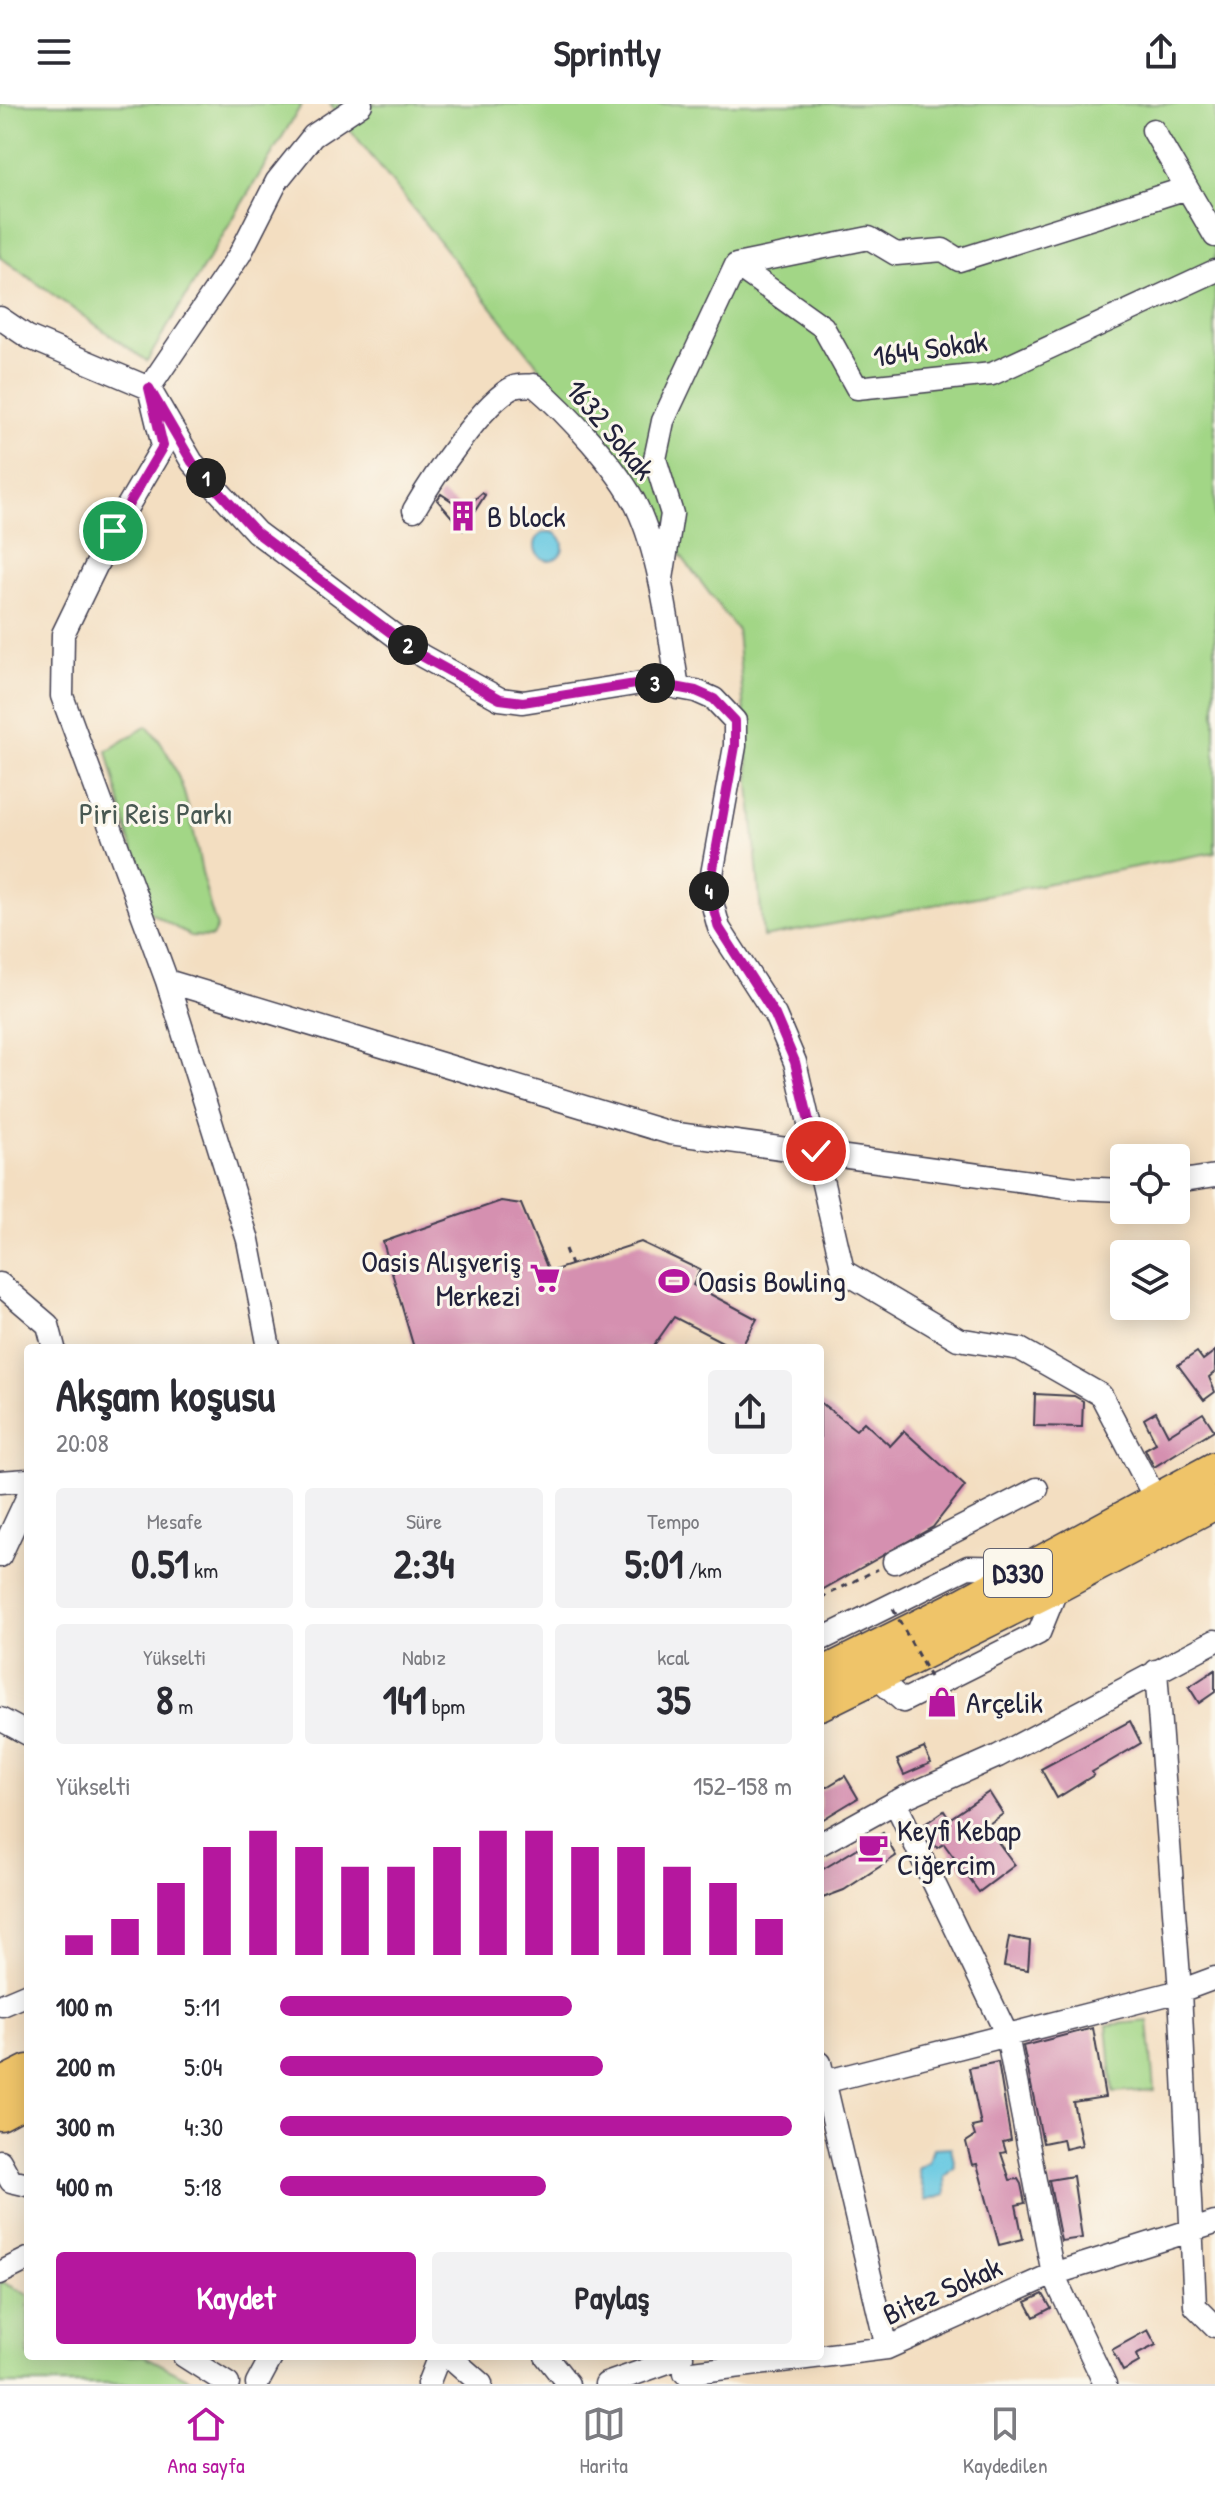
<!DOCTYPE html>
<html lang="tr">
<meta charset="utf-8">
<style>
body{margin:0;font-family:"Patrick Hand",sans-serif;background:#f2f2f3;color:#2b2b33;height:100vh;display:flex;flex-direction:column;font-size:30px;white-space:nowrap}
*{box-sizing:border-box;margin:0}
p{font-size:26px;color:#7c7c81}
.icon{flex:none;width:44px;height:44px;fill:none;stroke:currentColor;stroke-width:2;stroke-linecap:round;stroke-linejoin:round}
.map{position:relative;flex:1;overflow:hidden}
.details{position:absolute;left:24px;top:1240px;width:800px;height:1016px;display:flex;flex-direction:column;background:#fff;border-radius:8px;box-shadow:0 4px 20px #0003}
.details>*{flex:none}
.tools{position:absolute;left:1110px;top:1040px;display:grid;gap:16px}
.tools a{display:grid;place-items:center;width:80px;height:80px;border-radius:8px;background:#fff;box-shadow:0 4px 20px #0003;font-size:40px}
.pin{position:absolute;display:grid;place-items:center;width:68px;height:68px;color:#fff;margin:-34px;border:4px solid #fff;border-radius:50%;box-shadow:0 2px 8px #0007}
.km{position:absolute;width:40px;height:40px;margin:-20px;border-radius:50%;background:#222;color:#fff;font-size:22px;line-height:40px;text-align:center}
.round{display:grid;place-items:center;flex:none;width:84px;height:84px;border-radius:8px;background:#f2f2f3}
.headline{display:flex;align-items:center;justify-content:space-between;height:136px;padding:0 32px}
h1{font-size:44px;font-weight:700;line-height:60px}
.figures{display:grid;grid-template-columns:repeat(3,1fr);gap:12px;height:136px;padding:8px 32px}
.figures div{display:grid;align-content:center;border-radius:8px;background:#f2f2f3;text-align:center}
.figures b{font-size:40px;font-weight:700}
.figures small{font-size:22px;font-weight:400}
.figures p{font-size:22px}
.chart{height:224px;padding:16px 32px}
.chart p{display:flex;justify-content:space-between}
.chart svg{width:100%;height:144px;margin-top:8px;stroke:#b5179e;stroke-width:6}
.button{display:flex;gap:16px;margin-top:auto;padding:16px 32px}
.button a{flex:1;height:92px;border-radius:8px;background:#b5179e;color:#fff;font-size:32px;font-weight:700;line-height:92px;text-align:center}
.button a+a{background:#f2f2f3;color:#2b2b33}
ul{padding:0 32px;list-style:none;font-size:26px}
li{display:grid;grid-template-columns:128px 96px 1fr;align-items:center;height:60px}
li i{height:20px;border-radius:10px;background:#b5179e}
header{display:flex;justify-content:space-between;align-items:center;height:104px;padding:0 32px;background:#fff;font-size:36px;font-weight:700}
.menu{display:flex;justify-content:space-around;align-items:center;height:112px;border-top:2px solid #e1e1e2;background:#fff;font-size:22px;color:#7c7c81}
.menu a{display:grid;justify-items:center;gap:4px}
.menu .selected{color:#b5179e}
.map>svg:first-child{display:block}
.green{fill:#a2d686;stroke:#627c60;stroke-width:2}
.water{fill:#64c7e1;stroke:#43748e;stroke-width:2}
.building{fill:#d590b0}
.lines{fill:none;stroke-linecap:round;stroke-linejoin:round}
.minor-casing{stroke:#413e4f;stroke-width:25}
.highway-casing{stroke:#413e4f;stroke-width:35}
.path{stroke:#413e4f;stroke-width:3;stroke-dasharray:6 6;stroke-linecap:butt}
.minor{stroke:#fff;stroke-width:22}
.highway{stroke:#efc469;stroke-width:32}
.path-bridge{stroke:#413e4f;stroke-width:3;stroke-dasharray:6 6;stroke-linecap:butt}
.route-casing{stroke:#fff;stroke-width:16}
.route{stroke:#b5179e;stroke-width:10}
.labels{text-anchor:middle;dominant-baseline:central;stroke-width:6;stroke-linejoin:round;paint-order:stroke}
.shield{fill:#fbf7ec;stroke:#636270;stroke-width:2}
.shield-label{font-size:28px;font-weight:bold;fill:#22223b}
.street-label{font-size:30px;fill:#22223b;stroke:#fbf7ec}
.poi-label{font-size:30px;fill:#22223b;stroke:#fbf7ec;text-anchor:start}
.park-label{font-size:30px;fill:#485852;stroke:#fbf7ec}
</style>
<header><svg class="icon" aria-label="menu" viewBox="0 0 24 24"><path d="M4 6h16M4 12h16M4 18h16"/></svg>Sprintly<svg class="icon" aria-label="share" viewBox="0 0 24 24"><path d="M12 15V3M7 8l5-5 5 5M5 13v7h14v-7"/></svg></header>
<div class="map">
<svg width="1215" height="2280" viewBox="0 0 1215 2280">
<rect width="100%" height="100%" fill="#fbf7ec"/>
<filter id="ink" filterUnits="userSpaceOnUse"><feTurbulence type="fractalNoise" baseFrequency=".0125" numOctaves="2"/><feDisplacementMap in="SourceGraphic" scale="16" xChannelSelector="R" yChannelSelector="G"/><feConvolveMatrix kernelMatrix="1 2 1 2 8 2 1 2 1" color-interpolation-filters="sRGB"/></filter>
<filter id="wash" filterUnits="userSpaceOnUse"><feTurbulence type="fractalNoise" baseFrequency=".006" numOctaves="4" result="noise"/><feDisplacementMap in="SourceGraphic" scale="32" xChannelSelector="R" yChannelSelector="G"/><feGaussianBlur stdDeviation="1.8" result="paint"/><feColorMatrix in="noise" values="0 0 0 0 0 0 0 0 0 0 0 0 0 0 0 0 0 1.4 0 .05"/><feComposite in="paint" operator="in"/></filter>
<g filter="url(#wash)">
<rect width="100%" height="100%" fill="#f3dec1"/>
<path class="green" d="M0 0H302L147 257 0 153Z
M330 0H1215V748L763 833 737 526 536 259Z
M147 622C198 675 192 758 217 823L212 833 190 832 148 807 107 647Z
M1148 1917 1154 1986 1113 1989 1107 1921Z
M3 2178 28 2191V2252H145L199 2280H0V2180Z"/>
<path class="water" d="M535 442a14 14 0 1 1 28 0a14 14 0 1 1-28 0Z
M951 2043 955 2063 945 2073 946 2090 926 2096 918 2065 929 2058 933 2044Z"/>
<g id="blocks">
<path class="building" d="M482 389 485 391 463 426 437 396 441 390 464 405Z
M501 1097 521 1100 549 1168 641 1138 700 1166 693 1181 757 1215 741 1244H734L674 1213 652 1244H414L383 1138Z
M1215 1247V1268L1209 1273 1215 1288 1204 1296 1178 1261 1197 1248 1203 1256Z
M1035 1290 1074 1292 1083 1297 1082 1323 1034 1322Z
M820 1298 856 1326 864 1318 890 1342 904 1327 965 1382 933 1423 820 1487Z
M1156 1308 1168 1331 1203 1309 1214 1326 1154 1363 1145 1345 1156 1339 1144 1315Z
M1215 1566V1588L1199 1599 1189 1583Z
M1130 1617 1141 1639 1092 1668 1094 1671 1057 1694 1041 1665Z
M924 1644 931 1659 904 1671 897 1656Z
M845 1672 858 1694 820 1717V1687Z
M989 1688 1003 1710 986 1722 1015 1761 979 1788 944 1740 937 1744 922 1722 944 1707 949 1715Z
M883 1729 896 1752 844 1786 820 1795V1767Z
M1009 1833 1030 1837 1028 1866 1004 1862Z
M1093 1924 1105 1993 1073 1998 1082 2041 1065 2045 1063 2035 1043 2039 1023 1942Z
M998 1958 1011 2036 1003 2038 1006 2048 1001 2049 1010 2076 1018 2075 1021 2080 1025 2099 1016 2101 1023 2135 999 2141 977 2060 972 2061 966 2038 975 2032 972 2023 981 2021 969 1964Z
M1073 2072 1082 2134 1061 2137 1049 2076Z
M1043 2190 1051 2204 1034 2213 1026 2198Z
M1148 2226 1156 2241 1136 2251 1139 2258 1123 2267 1112 2246Z"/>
</g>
</g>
<g filter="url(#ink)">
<use href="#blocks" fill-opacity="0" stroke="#413e4f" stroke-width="2"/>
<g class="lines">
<g class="minor-casing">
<path id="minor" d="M361 0 313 32 277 77 240 150 149 284 192 358 256 428 422 552 500 595 523 598 648 578 696 587 714 595 735 617V642L709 787 719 824 775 911 795 958 843 1167 958 1235 1020 1245 1101 1291 1156 1396
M1153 26 1215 132
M1187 84 959 156 943 146 896 150 869 134 736 161 823 223 857 284 992 270 1215 167
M0 214 28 233 149 284 163 342 113 427 63 530 62 592 167 877 248 1136 269 1244
M414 406C431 377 484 296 514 283 519 281 528 282 534 281 566 308 619 365 637 403 661 454 669 528 678 584
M662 475 672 410 655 355 663 317 736 161
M167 877 670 1029 1075 1084 1124 1086
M1176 1078 1215 1072
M0 1180 48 1221 54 1244
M0 1378 28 1376
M0 1452 28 1392
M894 1458 1037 1385
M820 1536 968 1463 1025 1464
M1156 1567 1180 1887 1195 2202 1215 2222
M875 1572 903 1597 1039 1529 1058 1482
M0 1615 28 1630
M895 1698 1007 1931 1053 2170 1105 2280
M820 1740 903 1694 998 1652 1215 1537
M2 1901 28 1890
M820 1959 887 2244
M820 1979 1180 1887 1215 1874
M0 2057 11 2077 28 2081
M0 2169 28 2155
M184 2252 228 2280
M449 2252 481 2280
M546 2252 568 2280
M685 2269 887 2244 1053 2170 1215 2119
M257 2280 272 2252
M428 2280 439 2252
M606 2280 682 2253"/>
</g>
<g class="highway-casing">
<path id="highway" d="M820 1571 965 1499 1215 1364
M820 1600 1058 1482 1215 1399
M0 1981 28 1967
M0 2010 28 1995"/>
</g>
<path class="path" d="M565 1145 571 1161
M677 1244H705
M821 1494 878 1465"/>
<use href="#minor" class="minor"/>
<use href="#highway" class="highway"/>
<path class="path-bridge" d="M893 1505 930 1573"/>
</g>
</g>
<g class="lines" filter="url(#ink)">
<g class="route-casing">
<path id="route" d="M113 427 163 342 149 284 192 358 256 428 422 552 500 595 523 598 648 578 696 587 714 595 735 617V642L709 787 719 824 775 911 795 958 816 1047"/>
</g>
<use href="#route" class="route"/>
</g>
<defs>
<g id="building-bare" transform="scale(2.4)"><path d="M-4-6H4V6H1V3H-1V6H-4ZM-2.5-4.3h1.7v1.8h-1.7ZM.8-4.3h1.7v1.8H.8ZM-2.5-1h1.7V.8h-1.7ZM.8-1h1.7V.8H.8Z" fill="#b5179e" stroke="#fbf7ec" stroke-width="2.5" paint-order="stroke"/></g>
<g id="supermarket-bare" transform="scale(2.4)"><path d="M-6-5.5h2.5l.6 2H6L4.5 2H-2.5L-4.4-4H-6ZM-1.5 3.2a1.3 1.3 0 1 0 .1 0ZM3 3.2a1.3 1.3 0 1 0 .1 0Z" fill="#b5179e" stroke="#fbf7ec" stroke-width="2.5" paint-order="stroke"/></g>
<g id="stadium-bare" transform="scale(2.4)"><path d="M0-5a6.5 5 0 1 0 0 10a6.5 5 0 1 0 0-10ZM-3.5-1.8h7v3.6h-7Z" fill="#b5179e" stroke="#fbf7ec" stroke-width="2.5" paint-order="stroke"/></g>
<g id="shop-bare" transform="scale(2.4)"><path d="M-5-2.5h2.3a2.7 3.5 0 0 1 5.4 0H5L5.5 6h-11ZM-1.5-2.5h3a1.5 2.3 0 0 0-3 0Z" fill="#b5179e" stroke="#fbf7ec" stroke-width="2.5" paint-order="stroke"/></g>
<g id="cafe-bare" transform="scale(2.4)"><path d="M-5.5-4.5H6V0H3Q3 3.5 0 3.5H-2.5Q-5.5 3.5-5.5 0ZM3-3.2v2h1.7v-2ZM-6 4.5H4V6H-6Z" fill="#b5179e" stroke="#fbf7ec" stroke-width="2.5" paint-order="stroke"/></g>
</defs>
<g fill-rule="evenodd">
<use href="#building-bare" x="463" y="412"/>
<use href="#supermarket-bare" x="545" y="1174"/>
<use href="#stadium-bare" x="674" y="1177"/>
<use href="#shop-bare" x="942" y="1598"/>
<use href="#cafe-bare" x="873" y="1743"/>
</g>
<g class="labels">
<rect class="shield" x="984" y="1445" width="68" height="48" rx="6"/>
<g class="shield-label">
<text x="1018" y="1469">D330</text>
</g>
<g class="street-label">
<text transform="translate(930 244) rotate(-8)">1644 Sokak</text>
<text transform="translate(611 325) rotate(50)">1632 Sokak</text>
<text transform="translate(942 2186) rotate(-24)">Bitez Sokak</text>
</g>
<g class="poi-label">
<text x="487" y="412">B block</text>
<text x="521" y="1157" text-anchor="end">Oasis Alışveriş<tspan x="521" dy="34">Merkezi</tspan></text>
<text x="698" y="1177">Oasis Bowling</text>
<text x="966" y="1598">Arçelik</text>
<text x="897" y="1726">Keyfi Kebap<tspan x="897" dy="34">Ciğercim</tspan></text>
</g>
<g class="park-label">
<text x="156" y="709">Piri Reis Parkı</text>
</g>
</g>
</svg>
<div class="tools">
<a><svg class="icon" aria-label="locate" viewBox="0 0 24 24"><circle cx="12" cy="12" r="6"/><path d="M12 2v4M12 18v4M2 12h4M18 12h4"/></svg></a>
<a><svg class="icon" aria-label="layers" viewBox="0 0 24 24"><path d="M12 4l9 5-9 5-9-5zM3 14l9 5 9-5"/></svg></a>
</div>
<div class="pin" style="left:113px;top:427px;background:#1e9e55"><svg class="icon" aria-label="arrive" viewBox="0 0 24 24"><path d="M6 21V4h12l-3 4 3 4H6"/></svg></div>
<div class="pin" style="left:816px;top:1047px;background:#d93025"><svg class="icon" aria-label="check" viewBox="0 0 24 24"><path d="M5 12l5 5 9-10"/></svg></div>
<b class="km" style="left:206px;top:374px">1</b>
<b class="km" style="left:408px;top:541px">2</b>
<b class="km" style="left:655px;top:579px">3</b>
<b class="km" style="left:709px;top:787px">4</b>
<section class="details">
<div class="headline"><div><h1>Akşam koşusu</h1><p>20:08</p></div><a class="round"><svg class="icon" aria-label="share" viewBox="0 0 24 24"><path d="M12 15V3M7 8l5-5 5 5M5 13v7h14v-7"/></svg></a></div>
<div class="figures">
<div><p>Mesafe</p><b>0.51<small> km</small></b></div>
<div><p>Süre</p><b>2:34</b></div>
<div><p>Tempo</p><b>5:01<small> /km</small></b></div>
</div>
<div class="figures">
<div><p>Yükselti</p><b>8<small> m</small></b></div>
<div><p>Nabız</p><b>141<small> bpm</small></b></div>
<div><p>kcal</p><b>35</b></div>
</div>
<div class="chart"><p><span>Yükselti</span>152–158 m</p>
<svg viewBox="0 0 160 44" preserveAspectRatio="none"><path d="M5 44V38M15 44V33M25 44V22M35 44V11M45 44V6M55 44V11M65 44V17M75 44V17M85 44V11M95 44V6M105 44V6M115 44V11M125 44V11M135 44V17M145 44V22M155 44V33"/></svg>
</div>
<ul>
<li><b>100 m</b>5:11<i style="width:57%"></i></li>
<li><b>200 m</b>5:04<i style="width:63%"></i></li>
<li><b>300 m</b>4:30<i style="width:100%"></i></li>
<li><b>400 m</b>5:18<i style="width:52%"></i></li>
</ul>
<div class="button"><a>Kaydet</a><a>Paylaş</a></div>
</section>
</div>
<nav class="menu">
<a class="selected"><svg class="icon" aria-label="home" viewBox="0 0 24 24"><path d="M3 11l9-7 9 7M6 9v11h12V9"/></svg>Ana sayfa</a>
<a><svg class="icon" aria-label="map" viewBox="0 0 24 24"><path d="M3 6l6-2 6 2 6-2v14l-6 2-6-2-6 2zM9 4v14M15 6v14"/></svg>Harita</a>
<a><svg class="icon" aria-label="saved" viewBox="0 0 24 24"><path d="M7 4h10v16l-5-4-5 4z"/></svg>Kaydedilen</a>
</nav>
